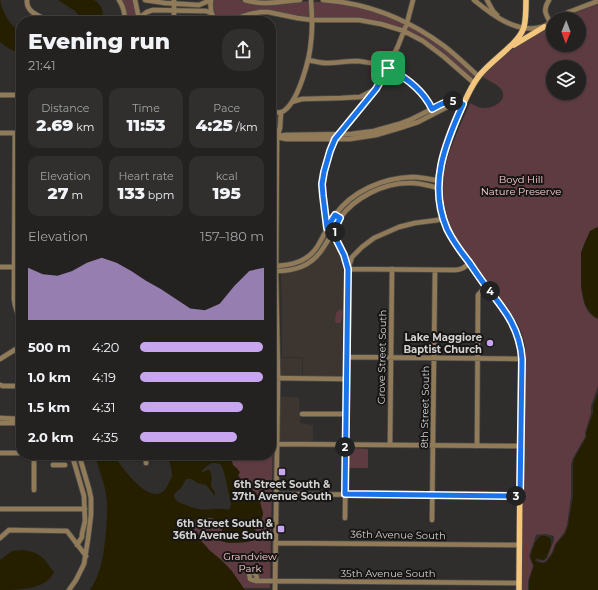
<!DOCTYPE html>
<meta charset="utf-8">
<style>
body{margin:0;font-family:Montserrat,sans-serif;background:#302f2e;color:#f1f3f6;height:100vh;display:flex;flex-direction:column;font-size:15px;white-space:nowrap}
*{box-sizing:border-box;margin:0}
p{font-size:13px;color:#a3a4a5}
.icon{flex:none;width:22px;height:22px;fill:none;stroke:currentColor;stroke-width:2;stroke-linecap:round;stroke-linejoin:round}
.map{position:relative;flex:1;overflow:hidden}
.details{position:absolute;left:16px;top:16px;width:260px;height:444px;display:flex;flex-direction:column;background:#242221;border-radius:16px;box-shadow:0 1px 3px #0004,0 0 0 1px #413f3f}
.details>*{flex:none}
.needle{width:26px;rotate:181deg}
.tools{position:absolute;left:546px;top:12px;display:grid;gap:8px}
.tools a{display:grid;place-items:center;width:40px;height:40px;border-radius:50%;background:#242221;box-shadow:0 1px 3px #0004,0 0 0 1px #413f3f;font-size:20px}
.pin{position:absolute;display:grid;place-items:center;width:34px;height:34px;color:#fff;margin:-17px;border-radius:8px;box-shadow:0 2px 6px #0006}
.km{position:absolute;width:20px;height:20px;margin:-10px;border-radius:50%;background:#222;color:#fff;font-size:11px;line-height:20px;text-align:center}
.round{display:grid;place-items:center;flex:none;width:42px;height:42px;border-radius:16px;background:#302f2e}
.head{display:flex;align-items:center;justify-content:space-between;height:68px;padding:0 12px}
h1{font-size:22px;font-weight:800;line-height:30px}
.metrics{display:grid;grid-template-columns:repeat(3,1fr);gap:6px;height:68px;padding:4px 12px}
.metrics div{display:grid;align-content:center;border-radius:10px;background:#302f2e;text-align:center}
.metrics b{font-size:17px;font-weight:800}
.metrics small{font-size:11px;font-weight:400}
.metrics p{font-size:11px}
.chart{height:112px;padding:8px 12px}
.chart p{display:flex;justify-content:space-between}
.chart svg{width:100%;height:72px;margin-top:4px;fill:#c7a6ef;opacity:.7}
ul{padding:0 12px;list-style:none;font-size:13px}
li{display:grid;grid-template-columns:64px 48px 1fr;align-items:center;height:30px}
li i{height:10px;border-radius:5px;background:#c7a6ef}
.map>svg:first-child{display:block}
.built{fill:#3d3530}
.green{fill:#5d3b40;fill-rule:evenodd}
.water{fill:#251f00;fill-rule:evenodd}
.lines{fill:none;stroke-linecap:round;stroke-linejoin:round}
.minor-casing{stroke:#4d4c4a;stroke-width:6}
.major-casing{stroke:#4d4c4a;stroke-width:7}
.minor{stroke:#907a58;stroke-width:4.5}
.major{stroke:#f3c57d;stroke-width:5.5}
.route-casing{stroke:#fff;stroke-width:8}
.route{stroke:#1a73e8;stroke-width:5}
.poi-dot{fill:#c7a6ef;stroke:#171615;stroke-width:1.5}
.labels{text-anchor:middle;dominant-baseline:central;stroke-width:4;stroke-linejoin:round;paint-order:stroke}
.park-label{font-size:10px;fill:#fcccd0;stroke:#171615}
.poi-label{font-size:10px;font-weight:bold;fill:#d3d2d1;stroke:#171615;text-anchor:end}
.street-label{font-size:10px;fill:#d3d2d1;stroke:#171615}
</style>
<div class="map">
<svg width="598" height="590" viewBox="0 0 598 590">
<rect width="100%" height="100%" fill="#302e2c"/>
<path class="built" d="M271 147 276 159 275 264H271Z
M330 242H333L338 246 341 251 345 267 344 376 343 377H303V357H282V326L281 277V274L300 269Z
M271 273H275V311H271Z
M271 336H276V377L271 376Z
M279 354H281V357L282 358H302V376H279Z
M271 380H276V420H271Z
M279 396 299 398 300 423 313 425V442H279Z"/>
<path class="green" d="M121 0H134L136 21H127C128 13 125 7 121 0Z
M214 0H240L248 3C272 2 295 1 319 2 363 3 408 21 443 48 454 56 463 65 473 74L474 77 472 79 441 52 398 27 380 21 359 18 319 19 305 17 259 11 245 13 228 20H224L216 17 212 11 213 2Z
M598 4V227L590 231C587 238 582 247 581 254 581 259 581 265 581 270 581 285 580 313 598 319V386L591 406V413L585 433V437L573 458 571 464V497L567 525 564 533 555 544 552 552 547 560 542 562 537 560 543 561 547 559 554 540V536L545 534 536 535 529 556 533 566 528 581V590H521C522 527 523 465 523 402 523 382 528 365 525 345 521 323 507 307 494 290 483 275 470 260 460 244 443 219 439 188 447 160 453 140 462 122 470 103 474 105 479 108 484 108 493 109 509 100 501 89 497 84 489 81 483 77 486 72 490 69 494 65 511 48 533 36 553 24V45H579V19H561ZM553 67H579V93H553Z
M339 310H342L343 312 341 322 340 323H336L335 321 336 313Z
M272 427H276L273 580H272L274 432V429Z
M271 429 273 430V432L270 588H243L231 570 220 559 209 550 205 545 200 540 194 530 192 529 190 524C195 517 207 517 215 519 218 520 220 523 223 525L222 530 221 532 226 543 249 542 256 535C254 527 259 524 262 518 264 514 260 501 258 496 254 488 242 485 238 475 237 473 238 471 238 469L233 465 230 455H271Z
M350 448 368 449V468H349Z"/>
<path class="water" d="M0 0C3 13 9 25 21 32V61L16 52 8 48 0 42Z
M58 0H94C102 5 106 13 99 21H83L75 11Z
M598 227V318L595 317 590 312 585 304 581 287V253L590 231Z
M598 393V590H529V581L534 565C533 563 531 561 531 559 530 555 532 550 534 546 537 537 542 532 551 539V545L546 558 543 560 536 558 535 561 541 563H545L547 561 553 553 556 544 565 534 568 526 573 497V464L574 459 587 436 586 433 593 413V406Z
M95 455H114C122 468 154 513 168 485 169 482 171 479 172 476 173 469 168 462 169 455H230L233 465 240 472 238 476 247 486 255 492 258 496 263 513 262 518 258 522 255 530 256 539C248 543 229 544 221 541 218 534 223 532 223 525 220 523 218 520 215 519 207 517 195 517 190 524L192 529 197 532 199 536 200 540 205 545 209 550 220 559 231 570 245 590H90C102 572 104 552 106 531 107 518 108 506 106 494 104 480 98 468 95 455ZM212 463C215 463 219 463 221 465 225 470 229 497 231 504L230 509C225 510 220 508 214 509 202 510 198 510 186 505 180 503 174 502 174 494L181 488 186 479H192L197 483 206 485 215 496V493L211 486 212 477 211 475 210 470H207L203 472 201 471 207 466Z
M23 550C41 552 44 559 54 572 46 590 19 590 0 590V560L12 551Z"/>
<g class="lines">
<g class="minor-casing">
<path id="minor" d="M27 0C26 13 40 16 49 21
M119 0C123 6 125 13 125 21
M135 0 139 19
M145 0 165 3 199 5 211 0
M211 0C210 8 210 18 219 21
M245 0C263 6 281 1 300 0
M323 0C367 3 409 20 444 46 456 55 467 66 478 76
M474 0C492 15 517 34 542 27 546 26 549 23 553 21
M487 0 493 11 497 15
M549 0C543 10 545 13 550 22
M250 14 253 21
M139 18 147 12 153 10 201 11H206L211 13
M556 19 569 12 598 1
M174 21V0
M229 21 250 14 261 12H268L297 18 312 20H359L381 24 404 31 423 41 443 56 474 83
M308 60C314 61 320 63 326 63 337 63 347 61 358 61 388 64 423 81 433 112
M0 95H21
M292 102 302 99 341 98 360 97 374 90
M0 133H15L21 132
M15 133 14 299 15 305 21 325
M271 136 277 137 286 139H350L376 135 403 127 418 122 449 106H453L461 109
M279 136 286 135 351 134 374 131 399 124 412 119 446 102 454 101 463 104
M277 137 275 128 274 112C278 113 282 113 285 110 299 99 310 58 311 41 313 27 312 14 311 0
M271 144 273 147 276 155
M443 218 438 220 415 223 399 227 374 238 362 247 352 257 348 269 455 270C461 270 465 268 469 263
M327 228 323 196 322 184 324 172 330 151 335 139 361 108 376 89 382 79 398 46 407 23 413 0
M335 228 337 241 344 255 348 269 345 518
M271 266C291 266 310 262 320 242 325 233 329 224 335 215 352 191 383 178 412 177 421 177 430 179 439 181
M0 267H14
M271 271C295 272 313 266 325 245 331 236 335 226 340 218 355 197 384 183 409 183 419 182 429 186 439 188
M347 357 522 359
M0 359 21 346
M271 378 346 379
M0 385 3 386H21
M302 414H346
M0 418 21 419
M271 422H277
M0 423H21
M277 444 520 446
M390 445 392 269
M477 446 478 295 486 286
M0 453H21
M34 455V490
M48 455 60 456
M59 455 62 457 65 455
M72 455 84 496 85 521 82 534V537L77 545
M146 463V455
M53 465H65
M277 494 520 496
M0 509H85
M432 520 435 270
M0 538 9 530 67 531 86 556
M276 543 520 545
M257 581C257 577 257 574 252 572L249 573 250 579 256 581H276L519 583
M69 590 76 580 84 564 88 539 91 515V498L89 489 79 455
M275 590 278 378 276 272 277 137 280 128 281 112"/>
</g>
<g class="major-casing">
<path id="major" d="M514 45 544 27
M519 590 520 471 522 359C519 327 505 311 487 287 460 252 436 223 439 176 441 158 449 141 455 124 462 108 468 90 479 76 490 61 519 44 524 27 526 19 526 9 526 0"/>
</g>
<use href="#minor" class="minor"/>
<use href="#major" class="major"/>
</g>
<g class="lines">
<g class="route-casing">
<path id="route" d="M388 68C407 78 423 90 432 109 445 102 449 99 463 104 445 144 428 185 447 229 453 241 461 252 469 262 475 271 481 280 488 289 506 311 520 330 522 359L520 496 345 494 348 269 344 255 337 241 335 228 340 218 335 215 327 228 323 196 322 184 324 172 330 151 335 139 376 89Z"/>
</g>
<use href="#route" class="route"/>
</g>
<g class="poi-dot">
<circle cx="490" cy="343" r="4"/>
<rect x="278" y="468" width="8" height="8" rx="2"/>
<rect x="277" y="525" width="8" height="8" rx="2"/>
</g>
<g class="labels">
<g class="park-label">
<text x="521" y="179">Boyd Hill<tspan x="521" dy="12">Nature Preserve</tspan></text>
<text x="250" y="556">Grandview<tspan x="250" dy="12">Park</tspan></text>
</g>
<g class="poi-label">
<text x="482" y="337">Lake Maggiore<tspan x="482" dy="12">Baptist Church</tspan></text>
<text x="282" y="484" text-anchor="middle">6th Street South &amp;<tspan x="282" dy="12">37th Avenue South</tspan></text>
<text x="273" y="523">6th Street South &amp;<tspan x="273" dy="12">36th Avenue South</tspan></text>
</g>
<g class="street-label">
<text transform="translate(382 357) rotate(-89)">Grove Street South</text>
<text transform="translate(425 407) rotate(-89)">8th Street South</text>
<text transform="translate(398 535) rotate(1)">36th Avenue South</text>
<text x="388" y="573">35th Avenue South</text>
</g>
</g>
</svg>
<div class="tools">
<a><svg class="needle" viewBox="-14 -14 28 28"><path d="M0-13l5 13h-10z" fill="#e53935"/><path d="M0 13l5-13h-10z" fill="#a3a4a5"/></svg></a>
<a><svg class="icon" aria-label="layers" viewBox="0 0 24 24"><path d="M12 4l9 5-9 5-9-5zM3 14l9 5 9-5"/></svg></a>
</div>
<div class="pin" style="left:388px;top:68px;background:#1e9e55"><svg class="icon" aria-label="arrive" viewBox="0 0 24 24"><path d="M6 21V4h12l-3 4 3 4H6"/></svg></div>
<b class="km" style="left:335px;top:232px">1</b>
<b class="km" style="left:345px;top:447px">2</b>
<b class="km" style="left:516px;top:496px">3</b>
<b class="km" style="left:490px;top:291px">4</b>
<b class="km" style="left:453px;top:101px">5</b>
<section class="details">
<div class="head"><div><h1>Evening run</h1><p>21:41</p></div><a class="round"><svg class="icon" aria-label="share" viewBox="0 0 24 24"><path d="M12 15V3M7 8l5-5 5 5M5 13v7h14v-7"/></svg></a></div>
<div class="metrics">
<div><p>Distance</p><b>2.69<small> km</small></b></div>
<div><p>Time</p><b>11:53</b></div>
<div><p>Pace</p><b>4:25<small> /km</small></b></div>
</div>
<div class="metrics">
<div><p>Elevation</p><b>27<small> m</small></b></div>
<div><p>Heart rate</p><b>133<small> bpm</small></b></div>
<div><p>kcal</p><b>195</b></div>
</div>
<div class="chart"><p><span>Elevation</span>157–180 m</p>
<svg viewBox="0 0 160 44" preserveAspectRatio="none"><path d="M0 44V12L10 16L20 17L30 14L40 9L50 6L60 9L70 14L80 20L90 25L100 31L110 37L120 38L130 34L140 23L150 14L160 12V44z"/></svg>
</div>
<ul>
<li><b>500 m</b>4:20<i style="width:99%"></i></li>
<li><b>1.0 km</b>4:19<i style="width:99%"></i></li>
<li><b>1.5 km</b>4:31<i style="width:83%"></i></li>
<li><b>2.0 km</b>4:35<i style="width:78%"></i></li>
</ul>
</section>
</div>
